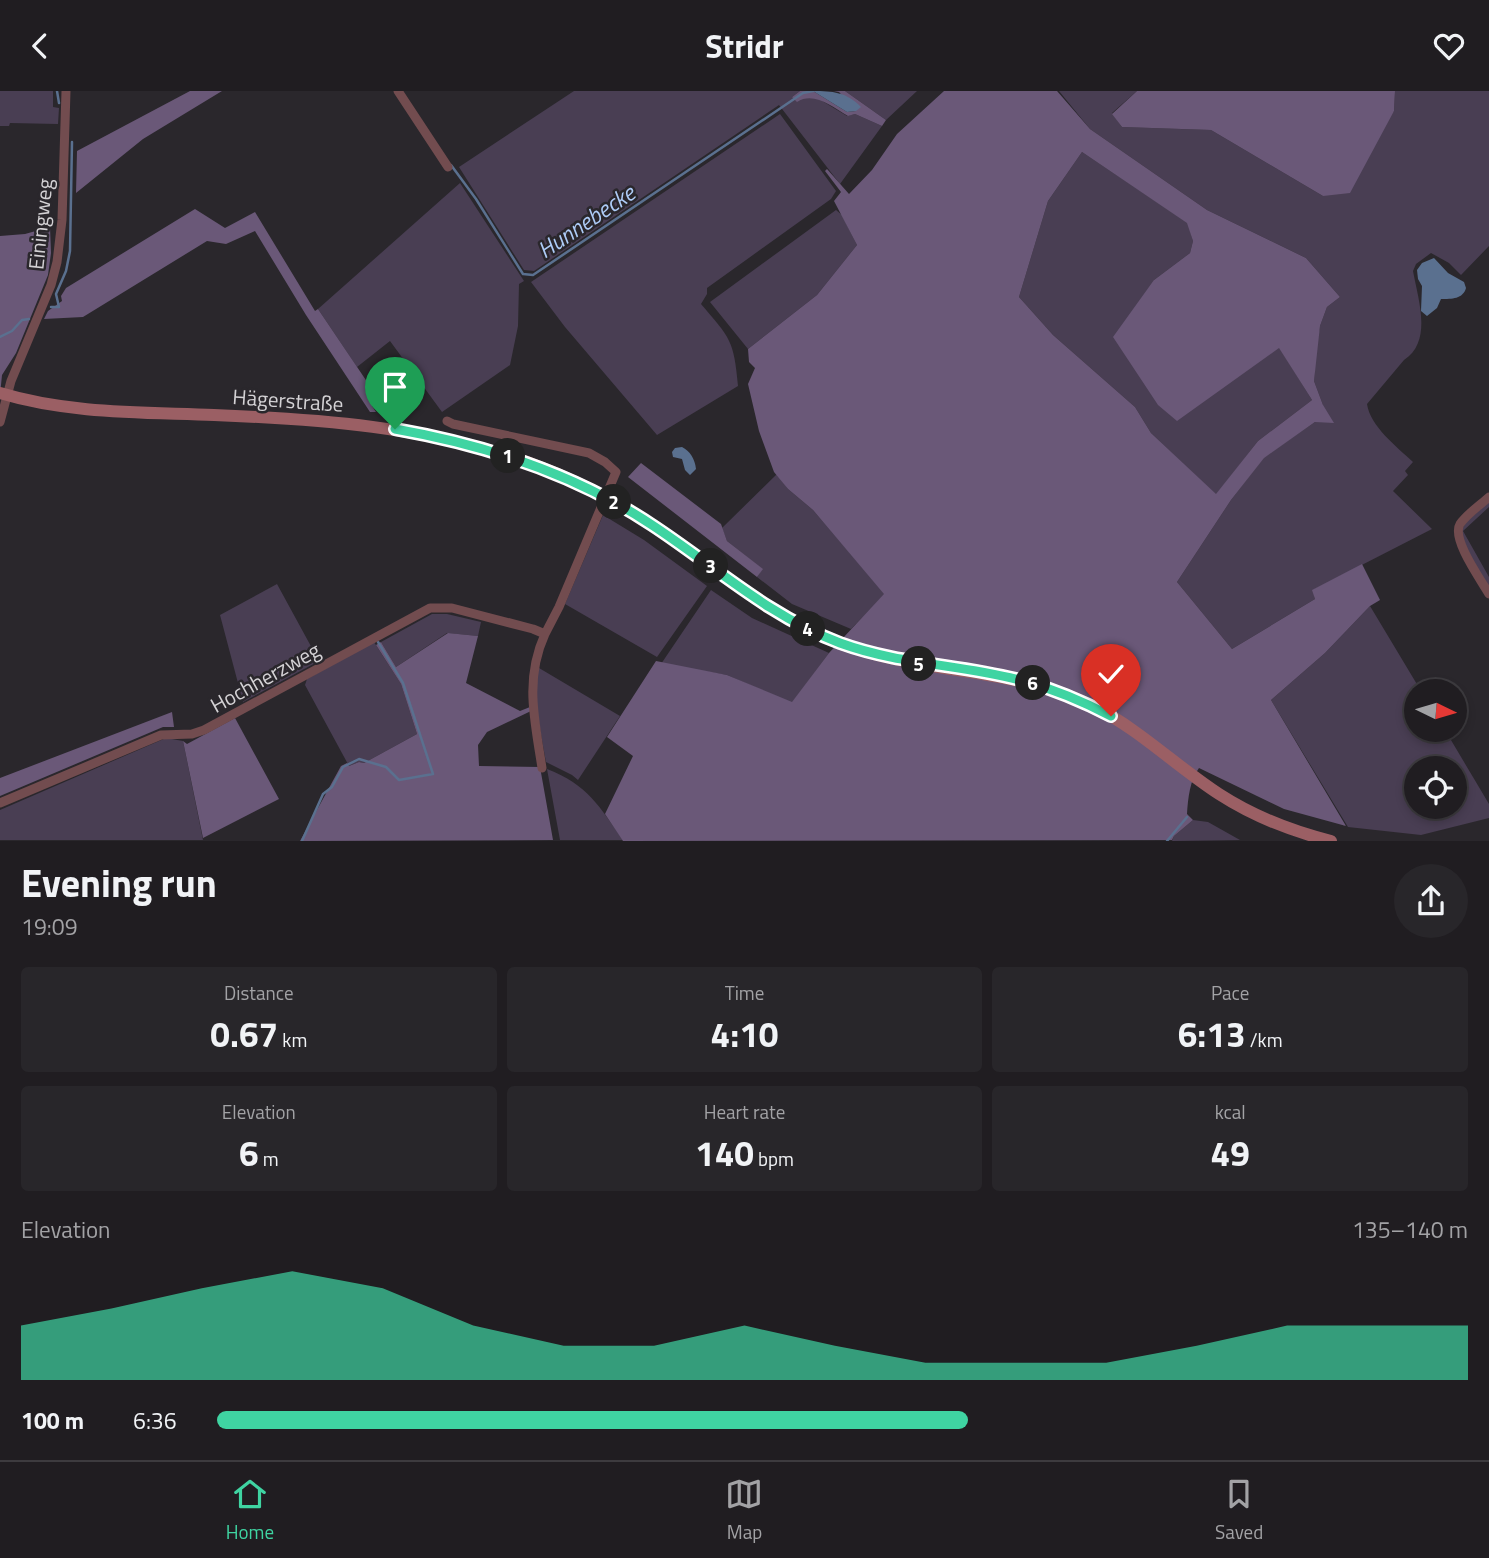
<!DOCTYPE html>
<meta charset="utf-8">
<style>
body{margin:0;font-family:"Titillium Web",sans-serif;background:#28262a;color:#f1f3f6;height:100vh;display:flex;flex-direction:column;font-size:26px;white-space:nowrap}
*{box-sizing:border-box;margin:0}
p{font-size:23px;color:#a2a2a5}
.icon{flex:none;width:38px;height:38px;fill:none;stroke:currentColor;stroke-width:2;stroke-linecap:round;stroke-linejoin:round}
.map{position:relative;height:750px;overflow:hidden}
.side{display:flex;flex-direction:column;background:#201d21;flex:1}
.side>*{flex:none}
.needle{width:46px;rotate:95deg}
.buttons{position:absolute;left:1404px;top:588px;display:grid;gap:14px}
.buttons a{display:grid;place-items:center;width:63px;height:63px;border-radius:50%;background:#201d21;box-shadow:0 4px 10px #0003,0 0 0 2px #3d3b3f;font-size:35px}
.pin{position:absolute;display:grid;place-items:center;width:60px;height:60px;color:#fff;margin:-72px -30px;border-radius:50% 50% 50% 0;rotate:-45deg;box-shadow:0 0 7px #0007}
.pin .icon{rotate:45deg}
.km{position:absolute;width:35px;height:35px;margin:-18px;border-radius:50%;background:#222;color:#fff;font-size:19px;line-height:35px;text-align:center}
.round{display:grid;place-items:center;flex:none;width:74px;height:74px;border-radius:37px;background:#28262a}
.overview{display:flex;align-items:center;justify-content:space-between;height:119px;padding:0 21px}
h1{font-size:38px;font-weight:700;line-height:52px}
.stats{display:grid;grid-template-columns:repeat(3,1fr);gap:10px;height:119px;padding:7px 21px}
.stats div{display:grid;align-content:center;border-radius:7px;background:#28262a;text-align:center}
.stats b{font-size:35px;font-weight:700}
.stats small{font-size:19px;font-weight:400}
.stats p{font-size:19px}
.chart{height:196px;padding:14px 21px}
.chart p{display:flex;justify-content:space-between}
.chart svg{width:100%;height:126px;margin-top:7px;fill:#3fd4a2;opacity:.7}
ul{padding:0 21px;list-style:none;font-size:23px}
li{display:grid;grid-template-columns:112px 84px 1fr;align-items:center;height:52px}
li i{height:18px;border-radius:9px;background:#3fd4a2}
header{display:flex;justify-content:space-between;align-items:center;height:91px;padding:0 21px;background:#201d21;font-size:32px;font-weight:700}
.tab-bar{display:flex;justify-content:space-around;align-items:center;height:98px;border-top:2px solid #3d3b3f;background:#201d21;font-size:19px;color:#a2a2a5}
.tab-bar a{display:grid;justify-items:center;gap:4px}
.tab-bar .current{color:#3fd4a2}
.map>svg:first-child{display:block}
.green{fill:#493e53;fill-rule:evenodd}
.forest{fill:#6a5878;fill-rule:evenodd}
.water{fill:#5a708f}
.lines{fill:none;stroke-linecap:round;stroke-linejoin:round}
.stream{stroke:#5a708f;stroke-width:2.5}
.minor{stroke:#724c4f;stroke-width:9}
.secondary{stroke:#9b5f64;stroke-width:12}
.route-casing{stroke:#fff;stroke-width:14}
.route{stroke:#3fd4a2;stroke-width:9}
.labels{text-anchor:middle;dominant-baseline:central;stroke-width:5;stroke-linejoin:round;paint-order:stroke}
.street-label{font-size:21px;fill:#d4d2d5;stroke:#2a272c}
.water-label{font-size:23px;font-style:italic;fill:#aeccf7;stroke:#2a272c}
</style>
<header><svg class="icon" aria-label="back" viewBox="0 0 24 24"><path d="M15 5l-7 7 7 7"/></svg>Stridr<svg class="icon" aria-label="heart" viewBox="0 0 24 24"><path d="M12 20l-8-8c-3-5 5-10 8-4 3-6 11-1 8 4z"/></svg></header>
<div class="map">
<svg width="1489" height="750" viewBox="0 0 1489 750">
<rect width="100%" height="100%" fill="#2a272c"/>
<path class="green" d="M0 0H53V16L59 17 58 33 10 32 9 35H0Z
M574 0H800L792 6 814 5 847 25 855 23 882 35 840 93 779 14 534 180 524 179 459 76Z
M845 0H917L886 29Z
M1059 0H1137L1112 22 1122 36 1211 39 1323 105 1394 20 1395 0H1489V155L1461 184 1449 172 1431 162 1416 173 1413 180C1418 208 1433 250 1404 269L1367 313C1370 335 1397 356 1413 371L1405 380 1408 384 1393 400 1432 438 1313 499 1315 508 1232 558 1177 491 1231 409 1264 366 1315 331 1323 314 1314 290 1316 258 1320 235 1327 216 1340 206 1306 167 1207 119 1090 38Z
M780 23 836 100 831 108 707 197V203L701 213C730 247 734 249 738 295L657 344 565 236 531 191Z
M1082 61 1188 132 1193 150 1190 162 1154 189 1177 329 1279 256 1312 309 1258 350 1216 404 1151 342 1135 316 1053 244 1019 206 1048 110Z
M460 92 524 190 519 193 518 235 510 274 442 321 390 250 357 276 318 218Z
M836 119 842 124 857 154 817 204 748 258 710 211Z
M777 383 788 398 813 419 885 503 851 538 792 513 757 486 762 478 727 450 722 437Z
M1489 411V416L1463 440 1489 486V500L1464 456 1461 440 1466 431Z
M603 424 644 449 707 495 657 566 565 513Z
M277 493 319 570 243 611 220 524Z
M711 499 752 527 829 562 792 612 727 584 661 573Z
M1370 515 1421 600H1416V639H1445L1489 713V727L1421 744 1348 736 1271 609 1325 562ZM1416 677H1454V716H1416Z
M432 523H447L481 531 478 545 447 542 396 576 381 551Z
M374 551 401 593 417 643 364 672 359 671 349 675 305 594 307 588Z
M539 577 620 625 578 689 572 684 546 671C542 646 531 601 539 577Z
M166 647 183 650 203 749H0V719Z
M547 678C588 694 599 715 623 749H560Z
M1193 729 1208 731 1240 749 1172 750 1174 745Z"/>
<path class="forest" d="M190 0H222L143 48 76 102 77 60Z
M800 0H813L847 21 856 20 839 1 834 0H845L886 29 882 35 855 23 848 25C832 16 814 0 797 11L792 6Z
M944 0H1057L1090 38 1207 119 1306 167 1340 206 1327 216 1320 235 1314 290 1323 314 1334 332 1315 331 1264 367 1231 409 1177 491 1232 558 1315 508 1312 499 1362 473 1380 509 1370 515 1325 562 1271 609 1346 735 1284 718 1199 677C1190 689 1188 707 1187 723L1193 729 1174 745 1172 749 623 750 605 723 633 665 607 646 656 570 727 584 792 611 829 562 884 503 813 419 788 398 774 381 759 340 748 293 755 277 749 271 748 258 817 204 857 154 834 110 841 101 825 80 827 78 849 103 872 79 897 43ZM1082 61 1187 132 1193 150 1190 162 1154 189 1113 246 1158 314 1177 330 1279 257 1312 309 1258 350 1216 403 1151 342 1135 316 1053 244 1019 206 1048 110Z
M1137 0H1395L1394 20 1350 102 1323 105 1211 39 1122 36 1112 23Z
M195 118 225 137 255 121 315 220 318 218 378 307 372 315 376 321H370L306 224 255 140 226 153 207 150 83 226 44 228 48 220 62 210 61 205 66 197Z
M50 136 51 162 48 184 16 262 2 284 0 304V145L25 143Z
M641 372 721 433 727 450 763 478 757 486 628 386Z
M448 542 478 545 466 592 520 620 530 616 531 620 487 641 478 654 479 675 540 676 553 749 300 750 341 675 347 672 349 675 359 671 364 672 417 643 401 593 376 554 381 551 396 576Z
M172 621 174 636H163L0 705V687Z
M235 627 279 708 203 747 183 650 187 653Z"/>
<path class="water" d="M813 0C832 0 847 1 861 16L856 20 847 21Z
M1434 167 1448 182 1464 191 1466 197C1463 208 1452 208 1441 208L1437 217 1427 225 1421 220 1422 195 1418 188 1417 179 1422 172Z
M682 356C690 360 695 368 696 378L690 384 685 379 682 368 673 366 672 361 675 357Z"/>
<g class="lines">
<path class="stream" d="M57 0 59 12
M451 74 476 108 523 183 533 184 803 2 813 0
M51 216H59L56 203 66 180 70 160 72 51
M0 246 12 240 22 229 29 228
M302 750 323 703 332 696 343 676 359 668 386 676 399 689 433 683 403 592 378 551
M1167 750 1187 726"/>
<path class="minor" d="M398 0 448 76
M0 331 11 290 51 194 57 171 62 129 66 0
M1489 406C1480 414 1467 423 1460 433 1451 448 1481 489 1489 503
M542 677C535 630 524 589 545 543
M0 712 161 644 192 643 204 639 430 517H452L533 538 545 543 559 516 616 381 605 371 589 362 453 333 447 330"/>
<path class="secondary" d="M0 302C69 323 143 321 214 324 320 328 426 336 527 371 574 388 619 411 661 440 718 479 772 525 837 551 922 585 1010 574 1095 616 1140 639 1176 675 1219 703 1253 725 1291 740 1331 750"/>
</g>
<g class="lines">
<g class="route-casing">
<path id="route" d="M395 338C486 354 574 382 652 434 713 474 770 526 840 552 903 575 965 573 1027 591 1056 599 1084 611 1111 625"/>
</g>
<use href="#route" class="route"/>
</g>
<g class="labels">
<g class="street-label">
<text transform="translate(40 133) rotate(-84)">Einingweg</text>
<text transform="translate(288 309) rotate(4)">Hägerstraße</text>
<text transform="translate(265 586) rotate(-29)">Hochherzweg</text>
</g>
<g class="water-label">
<text transform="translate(586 130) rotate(-34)">Hunnebecke</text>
</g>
</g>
</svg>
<div class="buttons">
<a><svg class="needle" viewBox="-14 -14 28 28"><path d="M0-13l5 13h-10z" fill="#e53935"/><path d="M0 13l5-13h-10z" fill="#a2a2a5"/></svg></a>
<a><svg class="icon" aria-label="locate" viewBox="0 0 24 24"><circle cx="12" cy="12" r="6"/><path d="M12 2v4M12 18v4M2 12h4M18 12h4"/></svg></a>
</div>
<div class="pin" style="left:395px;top:338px;background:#1e9e55"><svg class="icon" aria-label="arrive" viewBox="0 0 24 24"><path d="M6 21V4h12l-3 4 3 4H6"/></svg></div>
<div class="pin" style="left:1111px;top:625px;background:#d93025"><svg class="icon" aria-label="check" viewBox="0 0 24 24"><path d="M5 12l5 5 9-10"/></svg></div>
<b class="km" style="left:508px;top:365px">1</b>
<b class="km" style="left:614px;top:411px">2</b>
<b class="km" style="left:711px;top:475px">3</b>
<b class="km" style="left:808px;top:538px">4</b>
<b class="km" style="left:919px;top:573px">5</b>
<b class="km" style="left:1033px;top:592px">6</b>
</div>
<section class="side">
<div class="overview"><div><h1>Evening run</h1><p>19:09</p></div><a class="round"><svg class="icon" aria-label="share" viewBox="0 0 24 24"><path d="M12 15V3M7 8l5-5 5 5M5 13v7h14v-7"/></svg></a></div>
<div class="stats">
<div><p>Distance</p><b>0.67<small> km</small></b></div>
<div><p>Time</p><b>4:10</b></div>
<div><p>Pace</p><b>6:13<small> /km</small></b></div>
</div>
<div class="stats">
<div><p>Elevation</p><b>6<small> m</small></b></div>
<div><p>Heart rate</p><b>140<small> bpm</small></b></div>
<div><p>kcal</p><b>49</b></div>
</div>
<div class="chart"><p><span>Elevation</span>135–140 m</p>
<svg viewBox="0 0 160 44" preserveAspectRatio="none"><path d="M0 44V25L10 19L20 12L30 6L40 12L50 25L60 32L70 32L80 25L90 32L100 38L110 38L120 38L130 32L140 25L150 25L160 25V44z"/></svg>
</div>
<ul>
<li><b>100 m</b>6:36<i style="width:60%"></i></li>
</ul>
</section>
<nav class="tab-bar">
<a class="current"><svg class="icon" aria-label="home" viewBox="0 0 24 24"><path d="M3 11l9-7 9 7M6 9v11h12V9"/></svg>Home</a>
<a><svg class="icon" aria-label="map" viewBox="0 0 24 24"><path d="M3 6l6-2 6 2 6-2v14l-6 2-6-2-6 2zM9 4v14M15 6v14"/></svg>Map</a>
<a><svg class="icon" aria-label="saved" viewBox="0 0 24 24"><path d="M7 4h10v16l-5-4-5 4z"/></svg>Saved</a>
</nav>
